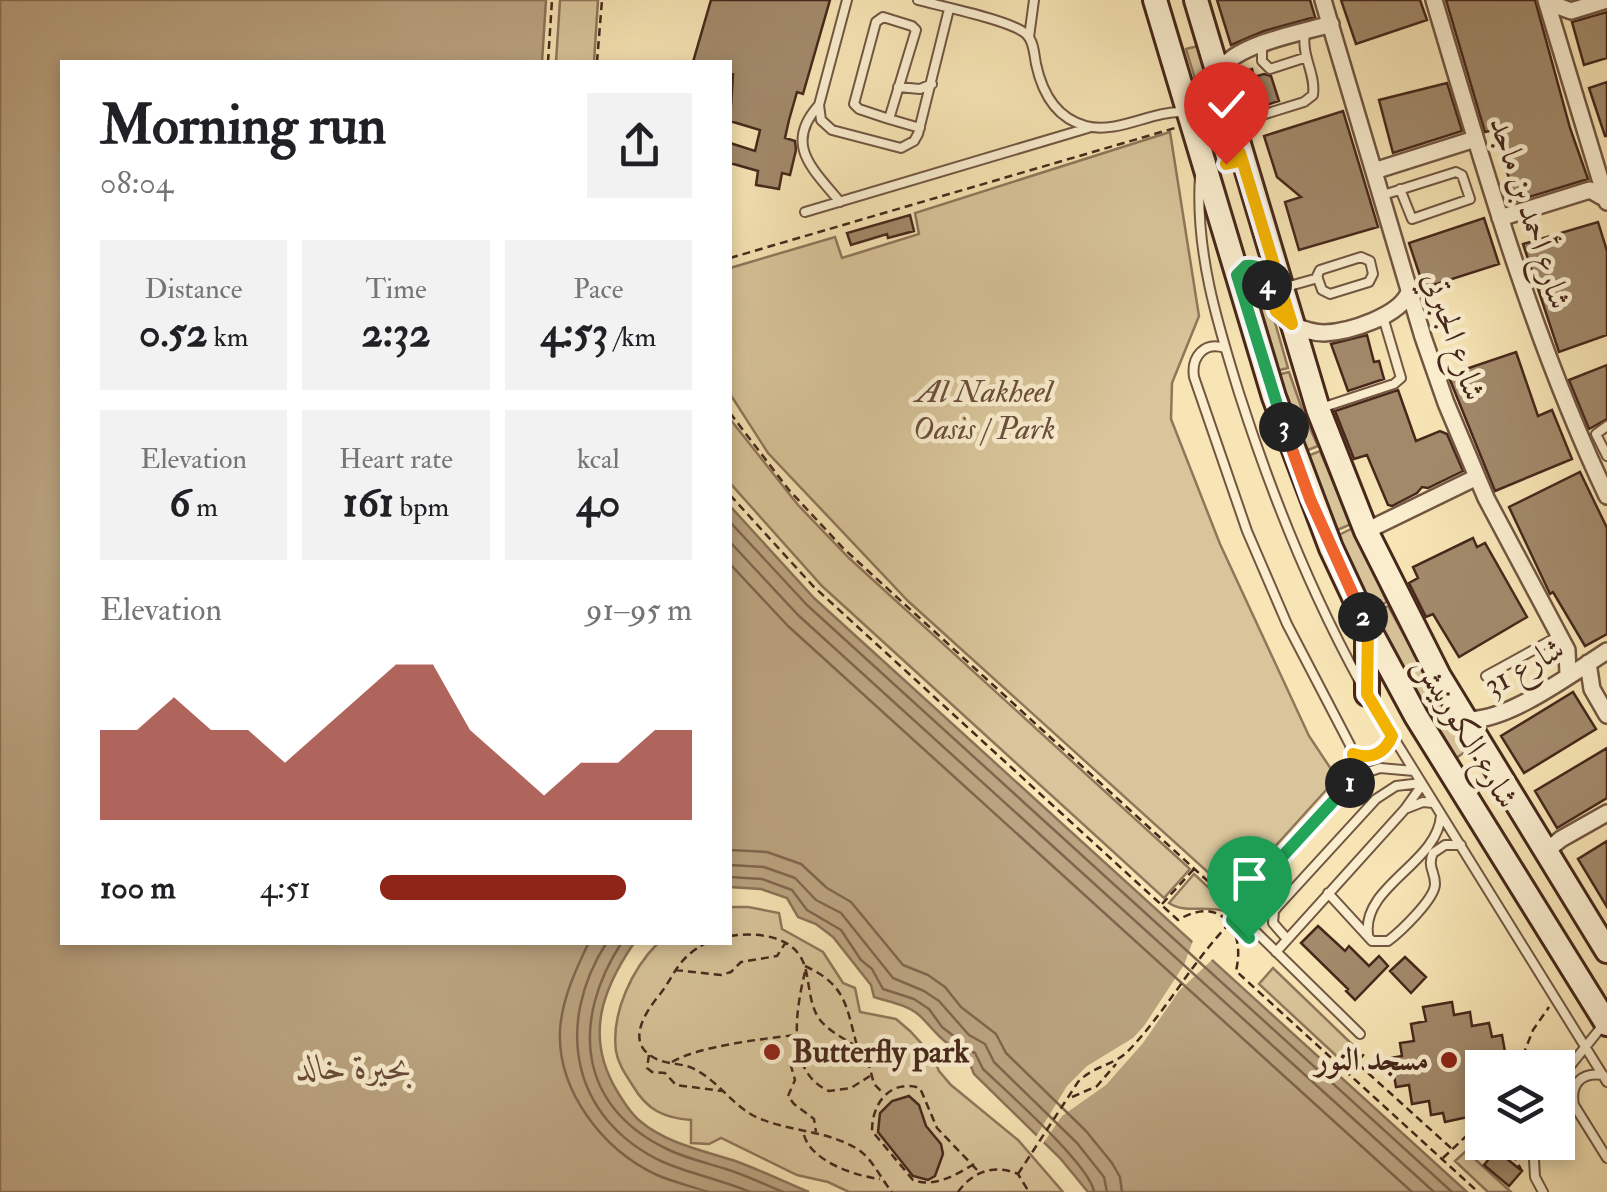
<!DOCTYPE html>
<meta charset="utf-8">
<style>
body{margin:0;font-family:"IM FELL Double Pica",Amiri,serif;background:#f2f2f2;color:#202124;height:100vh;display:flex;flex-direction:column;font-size:38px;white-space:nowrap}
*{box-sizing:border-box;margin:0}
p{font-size:32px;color:#757577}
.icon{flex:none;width:55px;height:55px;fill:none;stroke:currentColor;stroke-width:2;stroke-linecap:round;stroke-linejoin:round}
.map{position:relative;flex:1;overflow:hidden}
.drawer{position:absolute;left:60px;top:60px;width:672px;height:885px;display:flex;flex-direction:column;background:#fff;border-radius:0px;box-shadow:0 5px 15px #0003}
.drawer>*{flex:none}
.buttons{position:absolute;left:1465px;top:1050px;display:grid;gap:20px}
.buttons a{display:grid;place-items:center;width:110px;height:110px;border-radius:0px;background:#fff;box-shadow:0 5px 15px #0003;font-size:50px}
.pin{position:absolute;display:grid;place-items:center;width:85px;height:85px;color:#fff;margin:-102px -42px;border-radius:50% 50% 50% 0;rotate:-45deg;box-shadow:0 0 10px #0007}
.pin .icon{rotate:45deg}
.km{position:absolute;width:50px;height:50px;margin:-25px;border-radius:50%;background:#222;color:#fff;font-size:28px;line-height:50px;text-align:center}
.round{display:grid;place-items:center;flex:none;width:105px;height:105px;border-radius:0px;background:#f2f2f2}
.overview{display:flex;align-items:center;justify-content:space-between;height:170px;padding:0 40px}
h1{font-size:55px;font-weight:700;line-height:75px}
.figures{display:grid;grid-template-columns:repeat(3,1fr);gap:15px;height:170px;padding:10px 40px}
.figures div{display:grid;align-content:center;border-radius:0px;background:#f2f2f2;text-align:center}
.figures b{font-size:42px;font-weight:700}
.figures small{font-size:28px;font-weight:400}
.figures p{font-size:28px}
.chart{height:280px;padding:20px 40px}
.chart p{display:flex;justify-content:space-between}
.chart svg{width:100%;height:180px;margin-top:10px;fill:#8f2418;opacity:.7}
ul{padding:0 40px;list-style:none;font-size:32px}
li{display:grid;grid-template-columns:160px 120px 1fr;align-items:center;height:75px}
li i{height:25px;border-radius:12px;background:#8f2418}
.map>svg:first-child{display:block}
.green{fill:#d9c59b;stroke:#90765b;stroke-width:2.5}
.water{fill:#bba481;stroke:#8c7258;stroke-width:2.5}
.pier{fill:#f7e5b5}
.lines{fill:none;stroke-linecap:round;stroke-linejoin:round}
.shore{stroke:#80664e;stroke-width:2.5}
.building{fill:#a28a6b;stroke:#46271b;stroke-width:2.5}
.service-casing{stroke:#725642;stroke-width:12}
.minor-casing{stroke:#725642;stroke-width:20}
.secondary-casing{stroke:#46271b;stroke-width:28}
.path{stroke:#46271b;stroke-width:2.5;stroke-dasharray:8 5;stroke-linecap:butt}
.service{stroke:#faeecf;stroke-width:8}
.minor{stroke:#faeecf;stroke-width:15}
.secondary{stroke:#faeecf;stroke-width:22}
.split-1-casing{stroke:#fff;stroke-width:20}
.split-2-casing{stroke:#fff;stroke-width:20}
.split-3-casing{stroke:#fff;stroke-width:20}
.split-4-casing{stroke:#fff;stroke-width:20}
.split-5-casing{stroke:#fff;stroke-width:20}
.split-1{stroke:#22a559;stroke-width:12}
.split-2{stroke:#f5b400;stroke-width:12}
.split-3{stroke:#f0652b;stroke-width:12}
.split-4{stroke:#22a559;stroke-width:12}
.split-5{stroke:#f5b400;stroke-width:12}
.poi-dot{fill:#8f2418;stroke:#faeecf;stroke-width:4}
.labels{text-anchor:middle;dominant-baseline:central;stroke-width:9;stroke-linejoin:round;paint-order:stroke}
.street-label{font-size:32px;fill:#46271b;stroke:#faeecf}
.park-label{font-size:32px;font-style:italic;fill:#6b4e3b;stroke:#faeecf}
.poi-label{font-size:32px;font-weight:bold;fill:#46271b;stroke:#faeecf;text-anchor:start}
.water-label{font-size:35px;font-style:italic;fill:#694c3a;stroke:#faeecf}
</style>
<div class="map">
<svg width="1607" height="1192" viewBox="0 0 1607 1192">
<rect width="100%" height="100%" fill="#f7e5b5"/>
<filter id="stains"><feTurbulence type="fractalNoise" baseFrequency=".002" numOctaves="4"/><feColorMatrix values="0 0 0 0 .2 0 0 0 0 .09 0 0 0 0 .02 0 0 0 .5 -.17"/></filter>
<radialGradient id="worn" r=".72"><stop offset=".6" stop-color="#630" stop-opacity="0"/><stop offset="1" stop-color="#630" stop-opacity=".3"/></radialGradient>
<path class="green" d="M560 0H598L594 62H556Z
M1198 46 1221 121 1209 125 1186 49Z
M1170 132 1199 316 1172 383 1171 419 1220 544 1309 736 1337 778 1232 894 908 601 768 453 730 394V268L835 237 842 258 919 234 915 213Z
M1266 291 1288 368 1276 371 1254 295Z
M1289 372 1304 415 1318 446 1303 452 1277 375Z
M730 419 798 505 849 558 1190 869 1164 898 822 586 730 483Z
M1320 451 1351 524 1335 531 1305 457Z
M1353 528 1387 602 1371 610 1337 536Z
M1388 606 1427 676 1411 685 1373 614Z
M1429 680 1471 748 1456 758 1413 689Z
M1194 874 1222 900 1224 911C1205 905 1185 914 1169 903Z
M730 907H748L779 913 782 929 823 952 843 983 855 988 860 1012 896 1019 910 1031 932 1055 939 1071 951 1085 1018 1140 1063 1192H849L828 1182 797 1175 721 1138 709 1144 691 1143V1120C664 1118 647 1110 633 1086 626 1075 618 1064 616 1051 611 1013 632 969 658 943L730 942Z
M1273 968 1357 1049 1343 1062 1259 984Z
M1466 1151 1511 1192H1488L1455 1161Z"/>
<path class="water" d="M0 0H546L542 62H62V942L634 943C601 991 585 1038 617 1091 623 1101 631 1114 640 1121 667 1144 705 1151 738 1162 762 1171 785 1182 809 1192H0Z
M730 506 814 598 1467 1192H1088L1060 1158 974 1074 968 1059 950 1057 947 1043C936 1035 929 1024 919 1015 906 1004 889 1002 874 997L871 985 833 937 816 924 798 917 787 898 761 889 730 887Z"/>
<path class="pier" d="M1194 938 1216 956 1179 991 1143 1043 1106 1085 1062 1116 1040 1148 1034 1140 1067 1086 1087 1066 1133 1038 1144 1026 1184 965Z"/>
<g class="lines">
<path class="shore" d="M730 522 807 605 1452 1192
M730 542 798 615 1434 1192
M730 564 788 626 1412 1192
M730 850 767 852 801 864 827 888 851 902 903 965 928 975 945 987 961 1007 996 1034 1006 1053 1086 1131 1112 1163 1120 1177 1122 1192
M730 865 764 867 795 878 816 900 841 913 893 978 924 991 939 1001 969 1035 985 1044 994 1062 1077 1143 1104 1177 1107 1192
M730 877 762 879 792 890 807 910 841 930 861 960 872 969 883 989 914 999 929 1009 942 1027 955 1037 959 1047 975 1053 983 1069C1006 1091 1091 1166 1094 1192
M589 942C576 969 562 999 560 1030 557 1091 603 1150 657 1175 673 1182 691 1186 708 1192
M607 942C554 1024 571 1119 663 1162 691 1174 722 1180 750 1192
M622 942C571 1020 577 1106 667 1149 685 1158 707 1163 726 1169 745 1175 764 1184 783 1192"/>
</g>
<path class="building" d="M711 0H830L803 94 797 92 789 120 785 138 795 141 796 150 790 175 782 173 779 189 756 185 758 171 730 163V143L755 151 760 130 730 121 733 74 730 73V62H693Z
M1217 0H1310L1315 17 1264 31 1231 45Z
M1341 0H1420L1427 20 1356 44Z
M1446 0H1535L1570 128 1588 179 1516 201 1494 130 1485 132Z
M1607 12V58L1584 65 1572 22Z
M1252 69 1254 77 1264 74 1271 76 1279 101 1247 111 1236 74Z
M1607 82V136H1605L1589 88Z
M1447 83 1462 131 1393 153 1379 100Z
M1343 111 1378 227 1299 250 1285 202 1301 197 1277 177 1264 136Z
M910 215 914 231 888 238 887 234 851 245 847 233Z
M1484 218 1499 264 1424 288 1409 243Z
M1598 222 1607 251V335L1559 352 1523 244Z
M1367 335 1374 362 1379 361 1384 379 1348 391 1331 344Z
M1516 352 1538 416 1552 410 1572 459 1495 491 1448 375Z
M1607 365V419L1589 429 1569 380Z
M1398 390 1416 441 1440 431 1447 434 1463 471 1428 488 1422 487 1417 493 1392 506 1388 505 1367 455 1354 459 1335 411Z
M1580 472 1607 528V634L1585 646 1553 592 1550 594 1509 507Z
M1473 538 1477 547 1485 543 1527 617 1459 657 1433 614 1426 617 1409 583 1418 578 1413 567Z
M1573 692 1596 729 1524 773 1501 736Z
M1607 748V798L1557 828 1535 791Z
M1607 841V907L1578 859Z
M1318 926 1345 951 1349 946 1369 966 1379 956 1388 966 1355 1000 1346 991 1348 989 1301 943Z
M1405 957 1426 977 1411 993 1390 971Z
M1452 1002 1454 1015 1470 1012 1472 1026 1489 1023 1492 1037 1502 1035 1507 1063 1498 1065V1068H1482V1104L1475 1105 1477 1115 1445 1122 1443 1113 1431 1115 1429 1101 1412 1104 1409 1085 1396 1087 1391 1058 1402 1056 1400 1043 1414 1041 1411 1024 1426 1021 1423 1007Z
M909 1096 919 1105 926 1126 941 1144 943 1154 935 1176 928 1180 913 1176 878 1132 880 1113 892 1101Z
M1496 1150 1522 1171 1509 1186 1484 1165Z"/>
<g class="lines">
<g class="service-casing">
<path id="service" d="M847 0 819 105 821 120 832 130 901 148 914 141 918 134 949 9
M918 0C940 6 1015 21 1027 35 1034 42 1034 54 1036 64 1042 92 1055 118 1086 126 1118 134 1151 111 1183 112
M883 17 912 26 916 30 889 119 859 109 854 104 876 22Z
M1029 37 1034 0
M1262 45V61L1270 69 1304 58
M898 87 920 89 932 84
M819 105C783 145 813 169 840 202
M889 119 920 128
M1236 123 1304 102 1313 95C1316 73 1301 57 1305 32
M1200 176C1195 251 1217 322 1239 393 1271 493 1309 589 1360 682
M1380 196 1456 172 1462 175 1470 199 1412 219 1400 189
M805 212 1088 128
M1361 257 1370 261 1373 274 1369 282 1330 294 1322 290 1317 276 1320 270Z
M1286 287 1318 278
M1225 348C1204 341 1191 357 1194 377L1247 531 1287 624 1350 745 1356 776
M1321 408 1394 384 1401 378 1383 317
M1607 426 1596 434 1607 456
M1486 676 1559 636
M1369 698 1607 1082
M1353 754C1371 760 1384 753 1392 736
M1405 809 1423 802 1433 803
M1328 893 1372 941H1388C1400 932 1435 899 1435 884 1435 871 1427 867 1433 853L1445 845H1461
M1368 934C1362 886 1438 863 1441 815
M1287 939 1273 923 1274 911 1278 906 1376 799 1396 786 1421 783
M1276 952 1405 809 1422 785
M1360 1034 1251 927 1243 916V903L1356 776 1380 768 1414 771
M1558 1081 1603 1025
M1558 1094 1574 1105 1607 1158
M1574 1105C1570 1084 1581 1072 1603 1075
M1533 1142 1535 1177 1543 1192"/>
</g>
<g class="minor-casing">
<path id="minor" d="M1323 0 1423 337 1446 403 1486 498 1567 650 1568 674
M1434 0C1484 168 1532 337 1607 496
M1546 0 1607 202
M1547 2 1571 11 1607 0
M1219 75C1227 45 1302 33 1331 24
M1374 171 1475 139
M1500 218 1590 190 1606 199
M1292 325C1302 329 1312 333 1324 333 1349 332 1400 316 1409 292
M1366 531 1477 477
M1588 663 1592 689 1607 715
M1465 719C1503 725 1573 673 1607 651
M1545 852 1561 839 1607 813"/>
</g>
<g class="secondary-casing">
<path id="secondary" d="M1155 0 1274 397 1331 548 1368 627 1416 716 1607 1024
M1196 0 1318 409 1366 531 1439 676 1607 951
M1367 694V630"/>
</g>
<path class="path" d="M548 62 552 0
M597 62 602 0
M730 258 1175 128
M730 413 789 490 843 548 1223 895 1231 917
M730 495 813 586 1178 920C1221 894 1246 930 1236 971L1478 1192
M1162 904 1194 869
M730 936C757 932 796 935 805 967 810 985 809 1005 820 1020 832 1035 852 1041 866 1054L874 1084 884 1094
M708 942C675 959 676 975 657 998 641 1018 626 1047 659 1060 671 1065 685 1063 696 1070 720 1083 732 1105 756 1117 789 1132 828 1130 859 1150 873 1160 881 1179 892 1192
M805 966C846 985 846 1005 857 1046
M675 970 721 975 731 972 741 962 777 956 786 942
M805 972C796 1009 785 1072 829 1091L851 1088 870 1076
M1355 1045 1364 1054 1357 1063 1452 1149
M800 1054 791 1066 795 1080 788 1096 794 1104 814 1119 816 1132
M649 1055 647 1068 652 1072 665 1073 676 1085 722 1091
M672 1062C699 1046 762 1039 795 1035
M1518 1068 1533 1030 1549 1007
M1072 1097 1097 1086 1116 1064
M804 1135C811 1161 855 1176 880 1179
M1506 1142 1522 1171
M1443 1158 1482 1121
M974 1164C956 1175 934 1188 913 1180L872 1131C872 1103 890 1079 920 1088L937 1128 980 1173
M1018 1174 1078 1082C1094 1065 1115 1066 1130 1049 1167 1010 1192 962 1229 924
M958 1192C973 1171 995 1164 1018 1174L1029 1192"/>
<use href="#service" class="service"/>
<use href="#minor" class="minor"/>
<use href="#secondary" class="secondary"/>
</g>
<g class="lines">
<g class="split-1-casing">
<path id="split-1" d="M1249 938 1232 920 1242 909 1246 896 1350 783"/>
</g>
<g class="split-2-casing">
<path id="split-2" d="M1350 783 1356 776 1353 754C1371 760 1385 753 1392 736L1367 694 1368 627 1363 617"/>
</g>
<g class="split-3-casing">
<path id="split-3" d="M1284 427 1310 499 1363 617"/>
</g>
<g class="split-4-casing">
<path id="split-4" d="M1267 285C1264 272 1260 264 1246 266L1237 275 1284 427"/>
</g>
<g class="split-5-casing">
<path id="split-5" d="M1226 164 1235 162 1240 153 1292 324 1276 311 1267 285"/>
</g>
<use href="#split-1" class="split-1"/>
<use href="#split-2" class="split-2"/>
<use href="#split-3" class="split-3"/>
<use href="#split-4" class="split-4"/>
<use href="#split-5" class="split-5"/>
</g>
<g class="poi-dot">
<circle cx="772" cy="1052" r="10"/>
<circle cx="1449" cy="1060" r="10"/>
</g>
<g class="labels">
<g class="street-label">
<text transform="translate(1530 213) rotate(72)">شارع أحمد بن ماجد</text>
<text transform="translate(1454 336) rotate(71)">شارع الجبرتي</text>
<text transform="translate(1524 667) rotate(-29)">شارع 31</text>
<text transform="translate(1466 732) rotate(59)">شارع الكورنيش</text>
</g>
<g class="park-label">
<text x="984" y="392">Al Nakheel<tspan x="984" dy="37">Oasis / Park</tspan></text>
</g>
<g class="poi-label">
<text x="792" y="1052">Butterfly park</text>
<text x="1429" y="1060" text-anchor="end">مسجد النور</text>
</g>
<g class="water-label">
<text x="354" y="1068">بحيرة خالد</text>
</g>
</g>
<rect width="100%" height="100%" filter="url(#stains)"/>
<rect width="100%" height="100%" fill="url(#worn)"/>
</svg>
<div class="buttons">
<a><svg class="icon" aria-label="layers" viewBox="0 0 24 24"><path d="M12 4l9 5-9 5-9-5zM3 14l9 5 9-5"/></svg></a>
</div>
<div class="pin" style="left:1249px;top:938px;background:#1e9e55"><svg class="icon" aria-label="arrive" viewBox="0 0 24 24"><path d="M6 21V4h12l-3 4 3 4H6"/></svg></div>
<div class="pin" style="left:1226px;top:164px;background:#d93025"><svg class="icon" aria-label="check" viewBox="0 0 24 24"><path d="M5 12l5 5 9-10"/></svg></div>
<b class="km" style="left:1350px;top:783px">1</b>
<b class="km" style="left:1363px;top:617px">2</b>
<b class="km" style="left:1284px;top:427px">3</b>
<b class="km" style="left:1267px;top:285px">4</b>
<section class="drawer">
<div class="overview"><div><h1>Morning run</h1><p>08:04</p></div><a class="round"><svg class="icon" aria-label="share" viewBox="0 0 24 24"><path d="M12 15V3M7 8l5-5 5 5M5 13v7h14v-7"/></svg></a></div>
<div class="figures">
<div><p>Distance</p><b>0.52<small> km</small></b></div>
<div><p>Time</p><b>2:32</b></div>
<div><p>Pace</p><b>4:53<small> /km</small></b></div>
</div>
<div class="figures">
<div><p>Elevation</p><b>6<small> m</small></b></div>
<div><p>Heart rate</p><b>161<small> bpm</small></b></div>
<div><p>kcal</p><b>40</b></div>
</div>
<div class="chart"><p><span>Elevation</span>91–95 m</p>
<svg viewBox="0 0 160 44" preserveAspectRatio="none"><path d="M0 44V22L10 22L20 14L30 22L40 22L50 30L60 22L70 14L80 6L90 6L100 22L110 30L120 38L130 30L140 30L150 22L160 22V44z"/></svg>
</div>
<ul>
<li><b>100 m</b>4:51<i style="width:79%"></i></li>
</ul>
</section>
</div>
